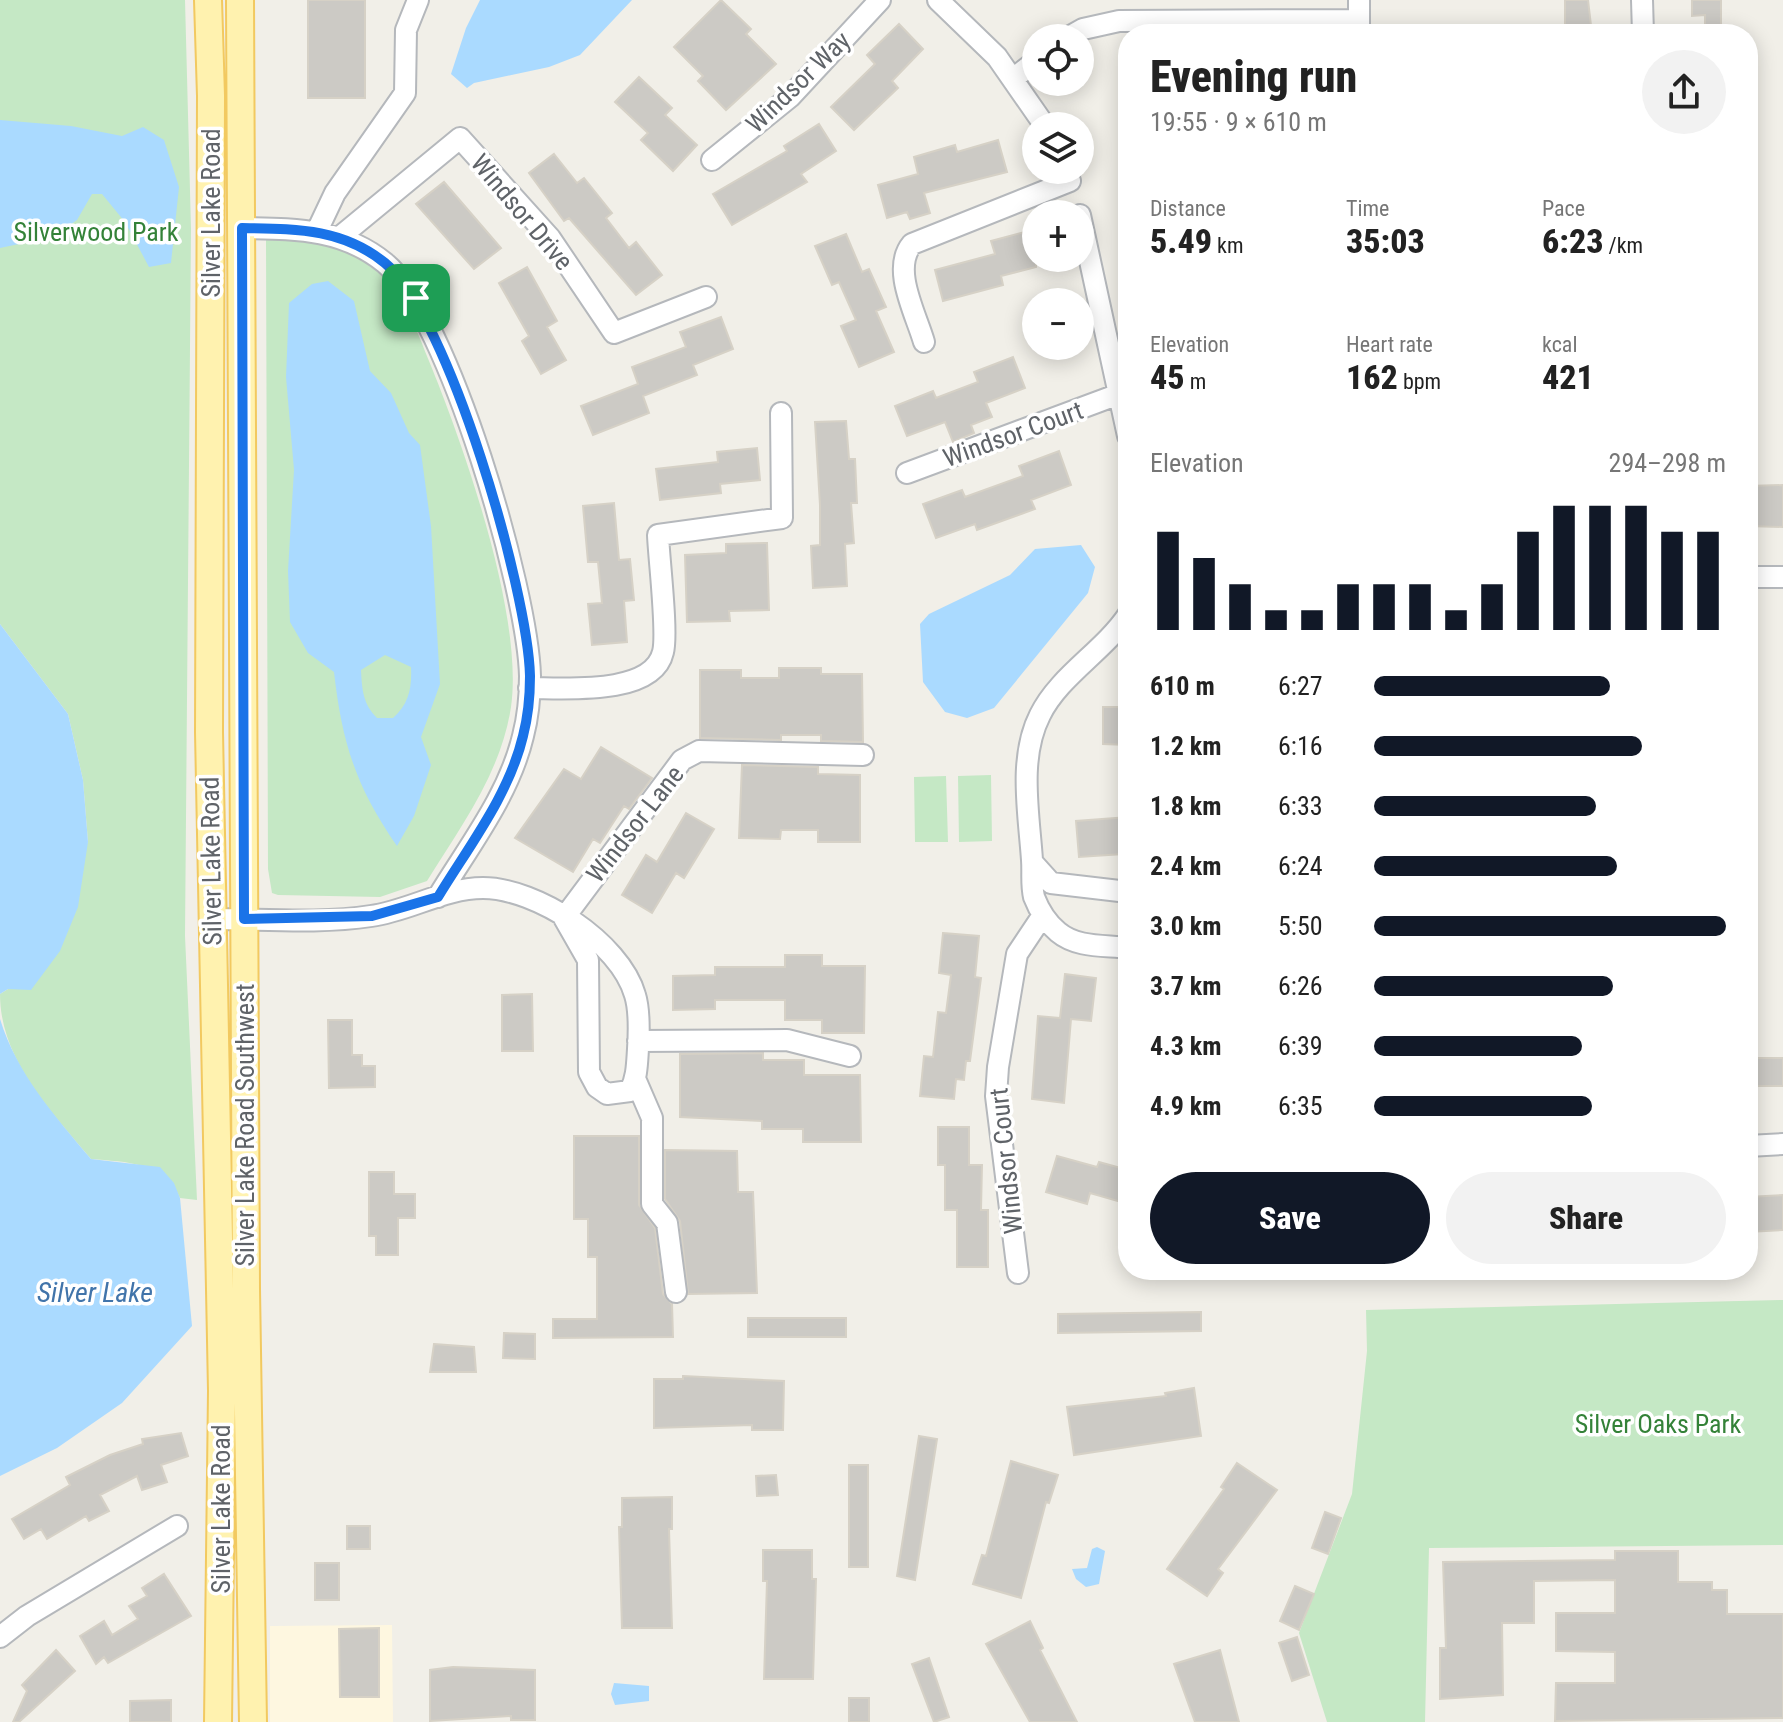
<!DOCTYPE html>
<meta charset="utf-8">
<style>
body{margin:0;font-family:"Roboto Condensed",sans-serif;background:#f2f2f2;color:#222;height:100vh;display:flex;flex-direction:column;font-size:30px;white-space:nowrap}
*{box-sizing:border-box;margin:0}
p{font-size:26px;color:#767676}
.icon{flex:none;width:44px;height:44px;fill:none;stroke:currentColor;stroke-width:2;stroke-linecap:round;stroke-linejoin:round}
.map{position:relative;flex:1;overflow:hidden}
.side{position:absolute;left:1118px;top:24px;width:640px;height:1256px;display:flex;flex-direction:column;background:#fff;border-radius:32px;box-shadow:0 4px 20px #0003}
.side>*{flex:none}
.controls{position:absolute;left:1022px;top:24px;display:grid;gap:16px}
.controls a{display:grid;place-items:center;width:72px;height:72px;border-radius:50%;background:#fff;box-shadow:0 4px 20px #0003;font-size:40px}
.pin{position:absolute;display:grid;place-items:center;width:68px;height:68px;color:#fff;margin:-34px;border-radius:16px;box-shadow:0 4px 12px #0006}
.round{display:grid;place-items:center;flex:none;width:84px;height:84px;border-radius:42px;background:#f2f2f2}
.overview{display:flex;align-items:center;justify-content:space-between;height:136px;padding:0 32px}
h1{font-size:44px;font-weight:800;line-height:60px}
.figures{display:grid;grid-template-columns:repeat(3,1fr);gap:12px;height:136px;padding:8px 32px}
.figures div{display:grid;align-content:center}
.figures b{font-size:34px;font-weight:800}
.figures small{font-size:22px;font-weight:400}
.figures p{font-size:22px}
.chart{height:224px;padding:16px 32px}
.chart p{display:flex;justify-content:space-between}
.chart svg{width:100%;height:144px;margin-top:8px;stroke:#111827;stroke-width:6}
.cta{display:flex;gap:16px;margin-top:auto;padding:16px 32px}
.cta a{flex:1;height:92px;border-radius:48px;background:#111827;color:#fff;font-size:32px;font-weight:800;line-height:92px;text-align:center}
.cta a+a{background:#f2f2f2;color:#222}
ul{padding:0 32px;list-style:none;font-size:26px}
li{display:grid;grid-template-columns:128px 96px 1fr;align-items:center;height:60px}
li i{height:20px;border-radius:10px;background:#111827}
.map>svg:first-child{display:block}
.commercial{fill:#fef7e0}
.green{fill:#c5e8c5}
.water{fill:#aadaff;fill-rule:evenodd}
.building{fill:#cccac5;stroke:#d6d1c6;stroke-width:2}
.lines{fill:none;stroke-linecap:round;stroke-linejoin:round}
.minor-casing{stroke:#b5b8bc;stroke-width:24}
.major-casing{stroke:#f2c960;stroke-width:30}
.minor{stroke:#fff;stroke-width:20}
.major{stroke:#fff2af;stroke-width:26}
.route-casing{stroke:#fff;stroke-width:16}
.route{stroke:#1a73e8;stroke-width:10}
.labels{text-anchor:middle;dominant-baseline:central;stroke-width:7;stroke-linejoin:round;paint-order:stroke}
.street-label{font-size:26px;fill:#5f6368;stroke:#fff}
.park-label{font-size:26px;fill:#348238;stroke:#fff}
.water-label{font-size:28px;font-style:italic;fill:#4174aa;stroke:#fff}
</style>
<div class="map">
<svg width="1783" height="1722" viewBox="0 0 1783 1722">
<rect width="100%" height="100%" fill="#f1efe8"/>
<path class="commercial" d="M392 1625 393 1722H270V1626Z"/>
<path class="green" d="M0 0H185L191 229 185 936 197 1200 180 1198C165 1162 126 1162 91 1159 51 1111 0 1060 0 994L8 989 88 842 83 780 68 714 0 624Z
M282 238C325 242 366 253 394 289 410 310 419 337 429 361 464 446 524 617 511 707 501 773 461 826 427 881L380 897 278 895 272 893 268 869 266 239Z
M991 775 992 841 959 842 958 776Z
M946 776 948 842H915L914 777Z
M1783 1300V1545L1429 1548 1425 1722H1327L1299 1633 1352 1494 1367 1351 1366 1310Z"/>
<path class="water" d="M480 0H632L580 55 549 67 474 83 467 88 451 74 466 28Z
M0 120 71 126 122 136 143 127 164 140 179 187 171 263 149 267 125 222 102 194H92L77 220 52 237 0 248Z
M328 281 354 301 370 371 391 393 409 433 420 445 431 526 440 684 421 737 431 765 414 816 397 846C356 787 342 743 334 672L308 653 290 622 288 571 294 470 286 377 289 303 312 284ZM385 655 411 667C412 688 409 704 393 718H377C363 704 362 690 361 670Z
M1081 545 1095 567 1088 593 994 708 967 718 945 712 923 682 920 624 929 614 1010 575 1035 549Z
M0 624 68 714 83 780 88 842 78 907 60 951 31 990 8 989 0 994Z
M0 1019C17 1074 55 1116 91 1159L160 1167 174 1183 180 1198 192 1326 122 1403 57 1448 0 1476Z
M1097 1547 1105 1551 1099 1584 1086 1587 1076 1579 1072 1569 1087 1568 1092 1549Z
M614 1683 649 1686V1701L615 1705 611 1694Z"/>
<path class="building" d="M308 0H365V98H308Z
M721 0 751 29 746 34 776 64 726 110 698 81 703 76 674 47Z
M1565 0H1588L1592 34H1565Z
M1692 0H1721V34H1705V15L1692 16Z
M899 24 923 49 892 81 898 88 854 130 831 107 875 64 867 55Z
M639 77 672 108 665 115 697 145 673 171 641 140 648 133 615 102Z
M819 124 836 151 801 174 807 182 732 225 713 194 787 151 784 146Z
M998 140 1007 172 924 193 930 213 910 219 907 212 887 218 878 185 918 174 914 157 955 145 957 152Z
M554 154 577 183 584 178 612 213 606 218 629 248 636 242 662 275 636 295 569 218 564 221 529 173Z
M444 182 501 248 474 269 416 204Z
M1036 229V267L1001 276 1003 285 943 301 935 270 995 254 991 241Z
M846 234 862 272 869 269 886 307 876 311 894 352 859 367 841 326 856 320 839 282 832 285 815 246Z
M527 267 557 321 547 327 566 360 541 374 522 341 529 336 499 283Z
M721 317 733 349 693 365 697 375 643 396 649 413 593 435 581 406 638 384 632 367 686 347 680 332Z
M1013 357 1025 388 986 403 992 417 971 425 974 433 953 442 945 422 907 436 895 406 933 391 936 398 978 382 974 372Z
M846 421 849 459H855L857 503H851L854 543 845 544 847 586 813 588 811 546 820 545V505L815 422Z
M757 448 760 480 720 484 721 493 660 500 656 469 718 462 717 452Z
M1059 451 1071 485 1031 500 1035 509 977 530 975 524 936 538 923 504 962 490 965 497 1023 476 1019 466Z
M1783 485V527L1748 526V486Z
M614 503 619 560 630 559 634 600 624 601 627 642 592 645 588 604 602 603 598 562H588L583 506Z
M767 543 769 610 729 611 730 621 687 622 685 555 726 553V544Z
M779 668H821V674H862L863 742 821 741V735H781V740L700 738V670H741V678H779Z
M1103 707H1128V745L1103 744Z
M601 747 652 778 629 809 624 806 600 843 593 839 573 872 515 838 564 769 581 779Z
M742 765 818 767V774L860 775V842H818V830H781L780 839 739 838Z
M686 813 714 829 684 878 676 873 652 913 622 895 646 855 657 862Z
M1128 817V840L1122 841 1123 854 1079 857 1076 821Z
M943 933 979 936 975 977 981 978 970 1061H966L964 1080 956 1079 954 1099 920 1096 924 1056 933 1057 938 1012 946 1013 951 975 939 973Z
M785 955H822V966H865L864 1033H822V1020H785V1000H715V1009L673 1010V976L715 975V967H785Z
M1065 974 1096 978 1091 1021 1071 1019 1064 1103 1032 1099 1038 1016 1060 1018Z
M532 994 533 1051H502V995Z
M328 1020H352V1055H362V1066H375V1087L329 1088Z
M763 1053V1060H804V1075H860L861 1142H803V1129H762V1121L680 1117V1054Z
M1748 1058H1783V1086H1748Z
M938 1127H969V1165H982L981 1210H988V1267H957V1210H945V1165H938Z
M574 1136H639V1205L655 1228 663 1294 672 1304 673 1337 553 1338V1319H597V1257H588V1219H574Z
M665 1150 737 1151 738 1192H753L757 1293 688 1294 680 1221 665 1199Z
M1057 1156 1097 1167 1099 1162 1128 1170V1204L1090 1193 1087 1204 1046 1192Z
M369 1172H394V1194H415V1218H398V1255H376V1236H369Z
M1783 1195V1230L1748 1232V1197Z
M1201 1312V1331L1058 1333V1314Z
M748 1318H846V1337H748Z
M504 1333 535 1334V1359L503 1358Z
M434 1344 474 1347 476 1372H430Z
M683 1376 784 1381 783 1430H752V1425L654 1428V1379H683Z
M1194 1388 1201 1436 1074 1455 1067 1407 1166 1396 1165 1393Z
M181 1433 188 1456 161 1465 167 1482 142 1490 137 1476 100 1495 109 1511 89 1521 86 1516 47 1539 41 1529 24 1539 12 1519 70 1485 66 1477 110 1455 143 1444 142 1439Z
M919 1436 937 1439 915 1580 897 1576Z
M1011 1461 1058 1475 1049 1503 1046 1502 1021 1598 973 1584 982 1555 986 1556Z
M1237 1463 1277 1490 1218 1569 1223 1573 1207 1596 1167 1569 1224 1489 1221 1487Z
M849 1465H868V1567H849Z
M776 1475 778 1495 757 1496 756 1476Z
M672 1497V1529H669L672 1628H622L619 1527H622V1498Z
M1325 1512 1341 1518 1328 1554 1312 1548Z
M347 1526H370V1549H347Z
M763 1550H812V1579H816L813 1679H764L767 1581H763Z
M1615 1551H1678V1582H1712V1590H1727V1614H1783V1718L1555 1721 1556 1683H1615V1652L1556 1651V1613H1615V1580L1534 1581V1623H1502L1503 1695 1440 1699V1648H1446L1443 1562 1615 1560Z
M315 1563H339V1600H315Z
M164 1574 191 1616 108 1663 104 1657 96 1664 80 1636 104 1621 112 1635 138 1619 129 1606 147 1596 142 1588Z
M1295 1586 1314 1594 1299 1630 1280 1621Z
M1030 1621 1043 1648 1040 1650 1077 1722H1030L986 1644Z
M379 1628V1697H340L339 1629Z
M1297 1637 1309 1675 1292 1681 1279 1643Z
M56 1650 75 1671 19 1722H13L27 1691 22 1685Z
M1220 1650 1239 1722H1195L1174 1664Z
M929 1658 949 1717 934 1722 912 1664Z
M453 1667 535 1670V1720H511V1716L430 1721V1670Z
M849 1698H869V1722H849Z
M171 1700V1722H130V1701Z"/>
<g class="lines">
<g class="minor-casing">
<path id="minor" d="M938 0 997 57 1045 126
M1359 0V34
M1642 0 1643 34
M1067 38 1083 29 1119 21 1359 20
M1014 78 1036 61
M712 160 790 97 880 0
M1080 215 1128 436
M242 228C295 229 342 228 385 263 449 316 528 591 530 676 530 696 528 717 523 736 509 795 469 846 438 897
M317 231 335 193 405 93 406 30 418 0
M341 236 460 138 550 238 614 333 706 297
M924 342C916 314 891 269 912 244L1070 181
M907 473 1119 394
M1748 577H1783
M1128 615C1103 652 1059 676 1040 715 1018 758 1029 814 1032 860 1033 873 1031 884 1034 897 1039 910 1047 923 1058 932 1077 948 1104 945 1128 948
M529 688C564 688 653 696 663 652 668 633 659 560 658 535L782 518 781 413
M1033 863 1051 883 1128 892
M564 918 682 760 699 751 863 755
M212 919C264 919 319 924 371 916 409 911 444 888 483 888 536 888 620 942 635 995 640 1011 639 1033 638 1049 637 1064 637 1078 630 1091L607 1094 597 1087 589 1072 588 960 564 918
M638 1041 787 1040 850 1056
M636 1081 652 1118V1204L667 1223 676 1292
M1748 1146 1783 1144
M1018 1273 996 1096 998 1067 1017 954 1043 915
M0 1637 27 1616 177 1526"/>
</g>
<g class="major-casing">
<path id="major" d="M208 0 211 96 209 732 222 1391 218 1722
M240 0 246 1289 253 1722"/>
</g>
<use href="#minor" class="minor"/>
<use href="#major" class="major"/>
</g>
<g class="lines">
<g class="route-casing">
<path id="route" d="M242 228C295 229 342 228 385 263 449 316 528 591 530 676 530 696 528 717 523 736 509 795 469 846 438 897L372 916 244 919Z"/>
</g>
<use href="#route" class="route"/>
</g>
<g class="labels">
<g class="street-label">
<text transform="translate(798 82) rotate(-44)">Windsor Way</text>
<text transform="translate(522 212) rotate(50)">Windsor Drive</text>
<text transform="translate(211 213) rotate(-90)">Silver Lake Road</text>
<text transform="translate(1013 434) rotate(-20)">Windsor Court</text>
<text transform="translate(635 824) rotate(-52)">Windsor Lane</text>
<text transform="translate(211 861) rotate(-91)">Silver Lake Road</text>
<text transform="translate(245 1125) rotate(-90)">Silver Lake Road Southwest</text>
<text transform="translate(1006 1161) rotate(-96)">Windsor Court</text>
<text transform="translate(221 1509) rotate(-90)">Silver Lake Road</text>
</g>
<g class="park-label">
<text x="96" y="232">Silverwood Park</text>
<text x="1658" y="1424">Silver Oaks Park</text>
</g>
<g class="water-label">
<text x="95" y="1292">Silver Lake</text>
</g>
</g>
</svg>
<div class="controls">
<a><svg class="icon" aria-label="locate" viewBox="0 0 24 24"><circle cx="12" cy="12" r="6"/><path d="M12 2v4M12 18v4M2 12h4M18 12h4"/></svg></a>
<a><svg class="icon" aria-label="layers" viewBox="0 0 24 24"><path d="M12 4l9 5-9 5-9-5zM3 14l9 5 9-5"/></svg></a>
<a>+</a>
<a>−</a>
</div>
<div class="pin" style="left:416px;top:298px;background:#1e9e55"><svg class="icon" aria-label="arrive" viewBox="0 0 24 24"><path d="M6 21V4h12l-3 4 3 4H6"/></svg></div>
<section class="side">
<div class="overview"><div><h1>Evening run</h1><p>19:55 · 9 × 610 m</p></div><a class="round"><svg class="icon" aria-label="share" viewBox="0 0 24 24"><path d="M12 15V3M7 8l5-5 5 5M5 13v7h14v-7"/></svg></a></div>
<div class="figures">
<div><p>Distance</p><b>5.49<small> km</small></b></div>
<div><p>Time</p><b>35:03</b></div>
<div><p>Pace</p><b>6:23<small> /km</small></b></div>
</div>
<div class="figures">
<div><p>Elevation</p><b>45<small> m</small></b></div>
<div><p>Heart rate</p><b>162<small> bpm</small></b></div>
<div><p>kcal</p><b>421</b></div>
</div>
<div class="chart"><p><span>Elevation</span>294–298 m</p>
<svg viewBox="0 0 160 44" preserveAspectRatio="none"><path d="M5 44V14M15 44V22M25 44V30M35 44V38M45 44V38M55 44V30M65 44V30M75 44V30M85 44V38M95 44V30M105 44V14M115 44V6M125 44V6M135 44V6M145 44V14M155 44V14"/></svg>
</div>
<ul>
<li><b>610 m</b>6:27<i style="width:67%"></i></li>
<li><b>1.2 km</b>6:16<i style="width:76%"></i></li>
<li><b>1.8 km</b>6:33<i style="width:63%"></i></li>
<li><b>2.4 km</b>6:24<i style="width:69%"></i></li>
<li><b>3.0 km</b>5:50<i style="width:100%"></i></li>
<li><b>3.7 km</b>6:26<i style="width:68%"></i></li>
<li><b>4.3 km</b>6:39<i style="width:59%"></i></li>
<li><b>4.9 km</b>6:35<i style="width:62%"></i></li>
</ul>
<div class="cta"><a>Save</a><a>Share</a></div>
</section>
</div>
